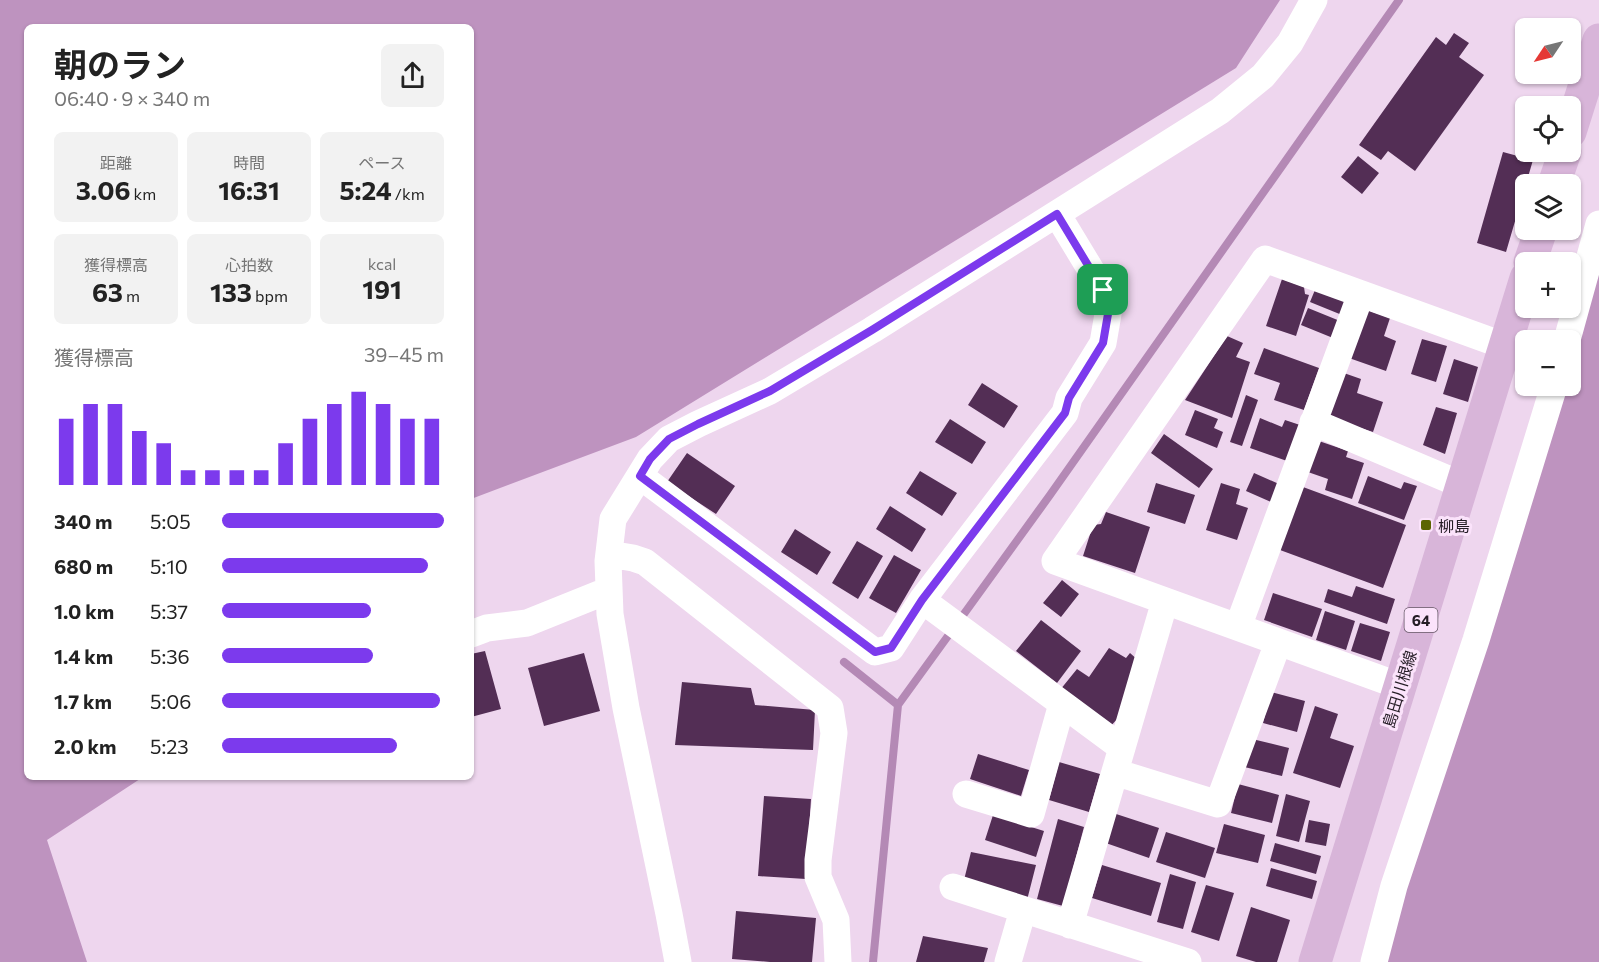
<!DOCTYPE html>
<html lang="ja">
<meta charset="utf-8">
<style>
body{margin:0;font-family:Commissioner,"Noto Sans JP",sans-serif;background:#f2f2f2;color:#222;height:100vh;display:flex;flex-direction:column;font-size:22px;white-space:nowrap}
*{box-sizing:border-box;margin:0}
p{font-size:20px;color:#767676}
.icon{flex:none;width:33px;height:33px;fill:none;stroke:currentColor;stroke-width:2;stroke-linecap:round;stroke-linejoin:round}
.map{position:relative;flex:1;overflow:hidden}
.drawer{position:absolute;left:24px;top:24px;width:450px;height:756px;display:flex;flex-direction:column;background:#fff;border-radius:9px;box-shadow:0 2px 4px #0004}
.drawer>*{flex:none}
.needle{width:39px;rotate:235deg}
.buttons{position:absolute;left:1515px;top:18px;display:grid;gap:12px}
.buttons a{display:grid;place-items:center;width:66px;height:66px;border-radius:9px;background:#fff;box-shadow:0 2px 4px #0004;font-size:30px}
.pin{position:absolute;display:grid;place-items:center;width:51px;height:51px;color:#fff;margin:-26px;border-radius:12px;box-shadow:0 3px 9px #0006}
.round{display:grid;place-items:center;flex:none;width:63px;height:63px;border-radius:9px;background:#f2f2f2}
.headline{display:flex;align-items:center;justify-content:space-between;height:102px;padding:0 30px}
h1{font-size:33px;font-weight:700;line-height:45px}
.metrics{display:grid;grid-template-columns:repeat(3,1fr);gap:9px;height:102px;padding:6px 30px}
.metrics div{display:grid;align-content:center;border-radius:9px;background:#f2f2f2;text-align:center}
.metrics b{font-size:26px;font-weight:700}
.metrics small{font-size:16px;font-weight:400}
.metrics p{font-size:16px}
.chart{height:168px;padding:12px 30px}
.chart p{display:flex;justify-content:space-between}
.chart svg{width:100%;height:108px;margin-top:6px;stroke:#7c3aed;stroke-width:6}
ul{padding:0 30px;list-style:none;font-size:20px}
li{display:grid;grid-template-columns:96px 72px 1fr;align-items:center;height:45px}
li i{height:15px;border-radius:8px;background:#7c3aed}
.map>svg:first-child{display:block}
.forest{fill:#be93bf}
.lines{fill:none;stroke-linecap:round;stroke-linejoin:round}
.stream{stroke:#b489b5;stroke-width:8}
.building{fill:#532e55}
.minor{stroke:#fff;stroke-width:27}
.primary{stroke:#d8b5d9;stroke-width:33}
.route-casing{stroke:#fff;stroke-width:12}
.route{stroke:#7c3aed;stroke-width:8}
.poi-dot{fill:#5b6402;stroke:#fbe3fb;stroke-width:2}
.labels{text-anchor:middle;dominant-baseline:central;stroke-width:6;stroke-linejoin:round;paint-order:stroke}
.shield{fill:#fbe3fb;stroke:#655866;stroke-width:1.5}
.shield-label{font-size:15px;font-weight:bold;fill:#251d26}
.poi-label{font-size:16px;fill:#251d26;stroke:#fbe3fb;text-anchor:start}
.street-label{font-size:16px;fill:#251d26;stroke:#fbe3fb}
</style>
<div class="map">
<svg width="1599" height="962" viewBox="0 0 1599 962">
<rect width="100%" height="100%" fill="#eed6ee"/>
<path class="forest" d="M0 0H1280L1236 68 636 437 471 499V27H27V777H143L47 840 87 962H0Z
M1599 273V962H1369L1561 386H1570L1571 358Z"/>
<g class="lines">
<path class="stream" d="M844 662 898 705
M873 962 898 705 1050 495 1399 0"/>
</g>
<path class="building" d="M1454 33 1469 43 1459 57 1484 75 1415 171 1388 151 1381 160 1359 145 1436 37 1446 45Z
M1503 152 1533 160 1506 252 1477 243Z
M1358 156 1379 173 1362 194 1341 177Z
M1282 279 1304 287 1305 294 1309 295 1296 336 1266 326Z
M1317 285 1349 298 1342 315 1310 302Z
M1308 308 1340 321 1333 338 1301 325Z
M1367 310 1390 318 1384 336 1396 341 1386 371 1349 358Z
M1227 336 1243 343 1236 357 1250 362 1232 418 1185 400Z
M1422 339 1447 346 1436 382 1411 374Z
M1264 348 1319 368 1304 410 1274 400 1280 383 1254 374Z
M1454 359 1478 367 1468 402 1443 394Z
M1341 372 1361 379 1357 393 1383 402 1373 432 1327 417Z
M982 383 1018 406 1004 428 968 405Z
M1246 395 1258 400 1242 446 1230 442Z
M1436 407 1457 413 1445 454 1423 445Z
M1195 410 1218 419 1214 428 1223 432 1217 448 1185 435Z
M1260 418 1282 427 1285 420 1300 425 1287 461 1250 448Z
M950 419 986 442 972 464 935 442Z
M1164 434 1213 469 1199 488 1151 453Z
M1316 440 1348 451 1346 457 1364 463 1352 499 1325 490 1328 479 1305 471Z
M687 453 735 486 716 514 667 482Z
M920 471 957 493 942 516 906 493Z
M1254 473 1279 484 1271 502 1246 491Z
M1368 476 1401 489 1404 482 1417 486 1404 520 1358 503Z
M1156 483 1195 495 1185 524 1147 512Z
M1221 483 1240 489 1236 504 1248 508 1237 540 1206 530Z
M1303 487 1406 525 1383 588 1280 550Z
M890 506 926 529 912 552 876 529Z
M1106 512 1150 527 1135 573 1083 556 1093 525 1101 524Z
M795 529 831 552 817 575 781 552Z
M857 541 883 556 858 599 832 583Z
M894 555 921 570 896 613 869 598Z
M1062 580 1079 594 1061 617 1043 603Z
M1356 586 1395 599 1387 624 1324 602 1328 589 1352 597Z
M1273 593 1322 609 1312 637 1264 620Z
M1325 611 1355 621 1346 650 1316 640Z
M1041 620 1081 651 1057 683 1016 651Z
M1360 623 1390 632 1381 661 1351 651Z
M1109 648 1126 658 1130 653 1139 661 1126 709 1110 727 1060 690 1077 669 1089 677Z
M485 651 501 709 471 717V654Z
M584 653 600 711 544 726 528 668Z
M682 682 751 688 755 705 815 710 813 750 675 745Z
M1271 692 1305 701 1297 732 1263 723Z
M1315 706 1338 714 1330 738 1354 746 1340 788 1293 773Z
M1248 738 1289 748 1282 776 1240 766Z
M978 754 1029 770 1021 796 970 779Z
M1059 762 1100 774 1089 812 1049 800Z
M1238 784 1279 795 1272 823 1231 813Z
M1286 794 1310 801 1299 842 1276 836Z
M764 796 811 799 806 879 758 876Z
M1110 812 1159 828 1149 858 1100 841Z
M993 815 1044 831 1036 857 985 840Z
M1058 819 1084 827 1063 906 1037 899Z
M1309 820 1330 824 1326 846 1305 842Z
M1224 824 1265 835 1258 863 1216 853Z
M1166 832 1215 848 1205 878 1156 862Z
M1275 843 1321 856 1316 874 1270 861Z
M971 852 1036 865 1026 904 962 888Z
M1102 865 1161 883 1151 916 1092 898Z
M1271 868 1317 881 1312 899 1266 886Z
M1170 874 1196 882 1183 929 1157 922Z
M1206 885 1234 893 1219 941 1191 932Z
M1251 907 1290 920 1277 962H1256L1236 956Z
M736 911 816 918 812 962H770L732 959Z
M923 936 988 948 984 962H916Z"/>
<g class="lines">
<path class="minor" d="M1567 340 1599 224
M1313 422 1462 485
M640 476 875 652 891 648 922 600 1065 413 1069 398 1103 343 1108 314 1103 290 1057 214
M609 554 633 558 645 562 830 708 834 733 818 860V877L836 920 838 962
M922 600 1122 748
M1238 627 1361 294
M471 634 487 628 527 623 609 590
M1400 686 1055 561 1265 259 1505 346
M1115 772 1218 804 1278 643
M966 794 1031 814 1062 704
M953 887 1188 962
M1070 925 1165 601
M678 962 669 914 626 708 610 614 608 561 613 519 650 459 669 439 698 424 770 391 872 330 1220 111 1263 76 1290 43 1314 0
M1008 962 1023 910
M1374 962 1394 886 1476 640 1554 386"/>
<path class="primary" d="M1570 132 1599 40
M1554 184 1565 152
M1530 262 1541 230
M1315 962 1526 278"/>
</g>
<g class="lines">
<g class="route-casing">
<path id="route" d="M1057 214 1103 290 1108 314 1103 343 1069 398 1065 413 922 600 891 648 875 652 640 476 650 459 669 439 698 424 770 391 872 330Z"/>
</g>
<use href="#route" class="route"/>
</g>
<rect class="poi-dot" x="1420" y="519" width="12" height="12" rx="3"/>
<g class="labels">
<rect class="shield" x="1404.5" y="608" width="33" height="24" rx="4.5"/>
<g class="shield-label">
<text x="1421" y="620">64</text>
</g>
<g class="poi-label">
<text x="1438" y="525">柳島</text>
</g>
<g class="street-label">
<text transform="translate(1399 689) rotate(-73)">島田川根線</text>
</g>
</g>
</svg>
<div class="buttons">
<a><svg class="needle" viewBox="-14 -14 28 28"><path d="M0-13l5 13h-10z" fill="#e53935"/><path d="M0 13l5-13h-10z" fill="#767676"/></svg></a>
<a><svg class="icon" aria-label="locate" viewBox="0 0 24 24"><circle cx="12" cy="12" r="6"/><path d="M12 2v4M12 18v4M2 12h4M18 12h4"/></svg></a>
<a><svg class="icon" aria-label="layers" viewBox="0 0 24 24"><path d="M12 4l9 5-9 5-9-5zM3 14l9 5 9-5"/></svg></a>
<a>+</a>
<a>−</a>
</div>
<div class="pin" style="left:1103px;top:290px;background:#1e9e55"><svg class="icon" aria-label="arrive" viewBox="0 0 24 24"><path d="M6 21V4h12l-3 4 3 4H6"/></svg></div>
<section class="drawer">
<div class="headline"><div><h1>朝のラン</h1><p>06:40 · 9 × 340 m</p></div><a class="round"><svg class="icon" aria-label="share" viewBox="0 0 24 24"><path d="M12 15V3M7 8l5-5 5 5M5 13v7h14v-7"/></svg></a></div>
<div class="metrics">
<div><p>距離</p><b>3.06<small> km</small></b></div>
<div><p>時間</p><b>16:31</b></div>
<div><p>ペース</p><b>5:24<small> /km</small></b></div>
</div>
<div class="metrics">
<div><p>獲得標高</p><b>63<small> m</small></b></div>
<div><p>心拍数</p><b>133<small> bpm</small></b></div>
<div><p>kcal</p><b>191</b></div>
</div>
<div class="chart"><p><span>獲得標高</span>39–45 m</p>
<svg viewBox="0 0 160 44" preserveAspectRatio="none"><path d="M5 44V17M15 44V11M25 44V11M35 44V22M45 44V27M55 44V38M65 44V38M75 44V38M85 44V38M95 44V27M105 44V17M115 44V11M125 44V6M135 44V11M145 44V17M155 44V17"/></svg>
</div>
<ul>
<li><b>340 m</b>5:05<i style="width:100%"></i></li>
<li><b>680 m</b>5:10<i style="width:93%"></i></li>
<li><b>1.0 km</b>5:37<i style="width:67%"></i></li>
<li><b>1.4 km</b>5:36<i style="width:68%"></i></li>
<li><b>1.7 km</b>5:06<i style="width:98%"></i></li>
<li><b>2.0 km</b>5:23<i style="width:79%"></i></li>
</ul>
</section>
</div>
